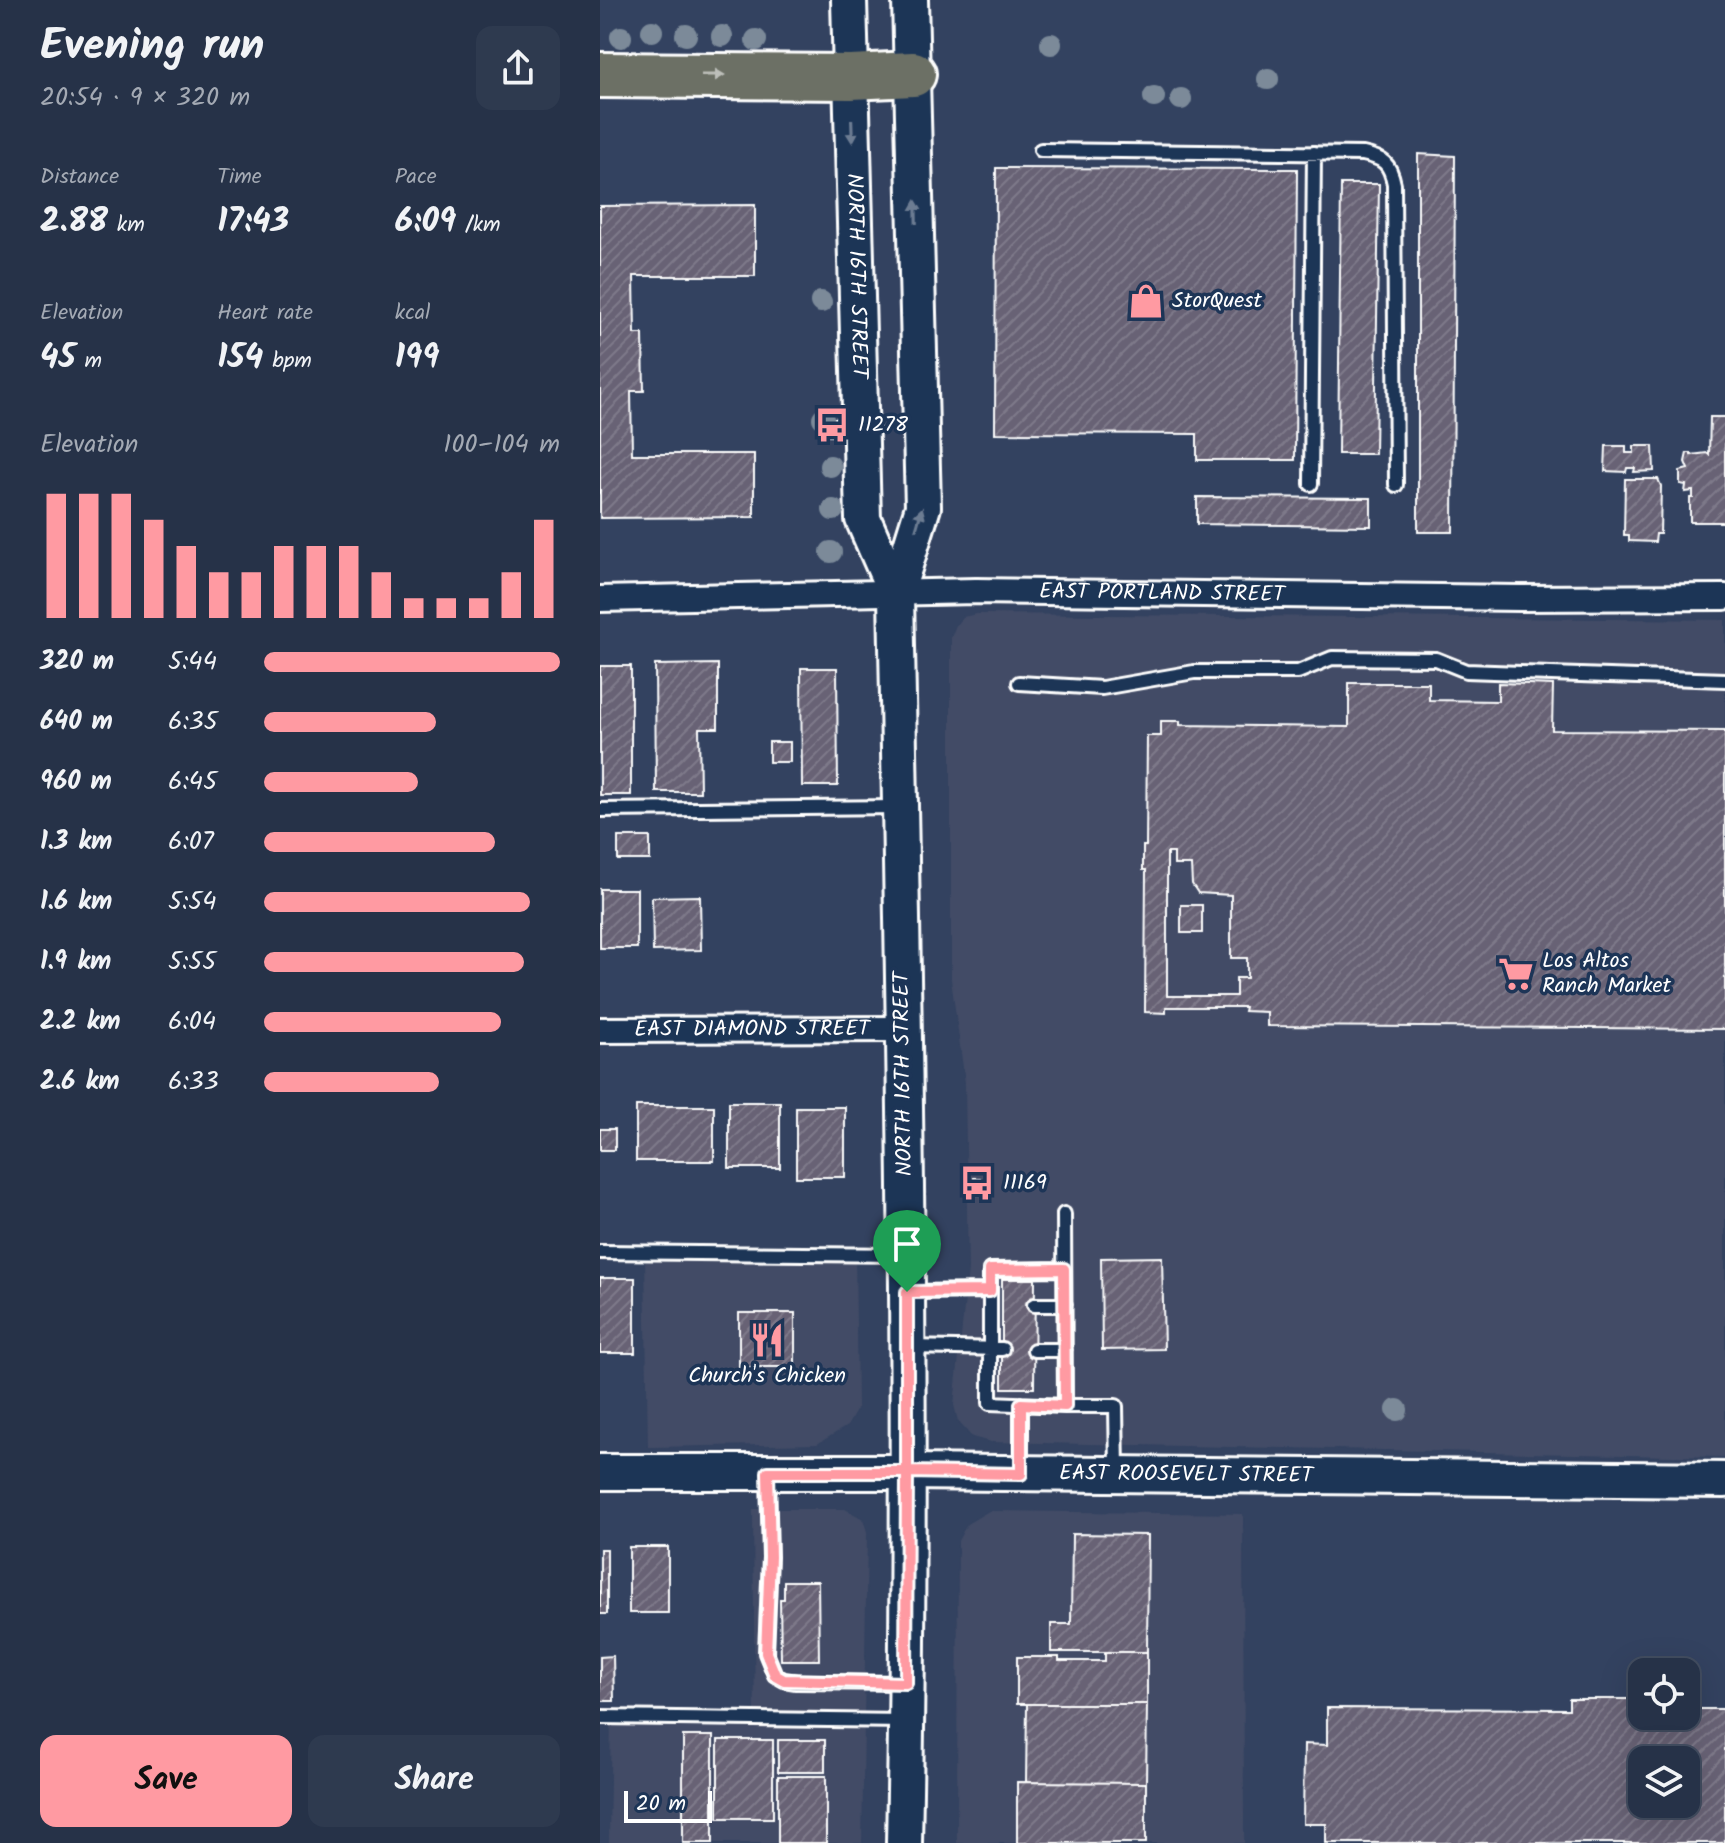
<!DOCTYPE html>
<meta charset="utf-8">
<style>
body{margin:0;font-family:Kalam,sans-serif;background:#2e3a4f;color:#f1f3f6;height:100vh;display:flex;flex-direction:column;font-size:30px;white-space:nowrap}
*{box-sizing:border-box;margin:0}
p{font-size:26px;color:#a4aab4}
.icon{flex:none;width:44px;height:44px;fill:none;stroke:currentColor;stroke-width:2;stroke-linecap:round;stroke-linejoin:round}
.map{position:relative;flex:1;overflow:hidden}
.sheet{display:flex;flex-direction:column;background:#263248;width:600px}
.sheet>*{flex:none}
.fabs{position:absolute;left:1028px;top:1658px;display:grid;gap:16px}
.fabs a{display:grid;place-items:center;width:72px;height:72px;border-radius:16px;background:#263248;box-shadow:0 8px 32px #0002,0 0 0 2px #424d60;font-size:40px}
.scale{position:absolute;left:24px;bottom:20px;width:88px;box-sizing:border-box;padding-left:8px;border:4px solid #fff;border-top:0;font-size:22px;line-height:28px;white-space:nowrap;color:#fff;-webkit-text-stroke:6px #1d3557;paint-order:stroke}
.pin{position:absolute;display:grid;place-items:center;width:68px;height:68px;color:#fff;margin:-82px -34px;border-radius:50% 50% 50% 0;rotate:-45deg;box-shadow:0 0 8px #0007}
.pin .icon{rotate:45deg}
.round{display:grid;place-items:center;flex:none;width:84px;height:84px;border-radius:16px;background:#2e3a4f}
.overview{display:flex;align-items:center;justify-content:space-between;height:136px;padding:0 40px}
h1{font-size:44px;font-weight:800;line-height:60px}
.stats{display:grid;grid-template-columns:repeat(3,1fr);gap:12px;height:136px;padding:8px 40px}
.stats div{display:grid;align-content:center}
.stats b{font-size:34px;font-weight:800}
.stats small{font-size:22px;font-weight:400}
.stats p{font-size:22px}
.chart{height:224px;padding:16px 40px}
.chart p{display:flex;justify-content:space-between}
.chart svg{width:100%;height:144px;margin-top:8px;stroke:#ff9aa2;stroke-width:6}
.primary-button{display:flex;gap:16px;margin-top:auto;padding:16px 40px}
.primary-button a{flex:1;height:92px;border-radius:16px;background:#ff9aa2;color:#111;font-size:32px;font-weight:800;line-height:92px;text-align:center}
.primary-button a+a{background:#2e3a4f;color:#f1f3f6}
ul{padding:0 40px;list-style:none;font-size:26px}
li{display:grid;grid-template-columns:128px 96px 1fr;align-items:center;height:60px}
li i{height:20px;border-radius:10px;background:#ff9aa2}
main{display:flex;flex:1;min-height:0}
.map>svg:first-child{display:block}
.built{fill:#434c66}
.building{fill:url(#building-hatch);stroke:#fff;stroke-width:2;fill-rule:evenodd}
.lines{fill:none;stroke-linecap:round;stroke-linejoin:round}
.lane-casing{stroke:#fff;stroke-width:18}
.street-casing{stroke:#fff;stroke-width:30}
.secondary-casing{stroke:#fff;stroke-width:40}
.highway-casing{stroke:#fff;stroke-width:50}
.lane{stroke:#1d3557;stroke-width:12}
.street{stroke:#1d3557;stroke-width:24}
.secondary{stroke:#1d3557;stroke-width:34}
.highway{stroke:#6c7065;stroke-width:44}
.tree{fill:#7b8a99}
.oneway{fill:#bdbfba}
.oneway2{fill:#6c7c92}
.route-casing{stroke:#fff;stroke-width:16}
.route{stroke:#ff9aa2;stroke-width:10}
.labels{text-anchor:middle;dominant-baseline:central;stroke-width:7;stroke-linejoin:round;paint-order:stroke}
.street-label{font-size:22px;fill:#fff;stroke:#1d3557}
.poi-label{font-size:22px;fill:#fff;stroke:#1d3557;text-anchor:start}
</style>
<main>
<section class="sheet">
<div class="overview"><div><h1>Evening run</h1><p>20:54 · 9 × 320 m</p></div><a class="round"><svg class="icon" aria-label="share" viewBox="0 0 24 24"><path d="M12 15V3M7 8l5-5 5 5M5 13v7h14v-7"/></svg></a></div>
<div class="stats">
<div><p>Distance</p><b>2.88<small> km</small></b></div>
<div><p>Time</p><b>17:43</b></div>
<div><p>Pace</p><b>6:09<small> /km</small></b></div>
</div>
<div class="stats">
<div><p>Elevation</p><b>45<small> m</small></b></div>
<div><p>Heart rate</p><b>154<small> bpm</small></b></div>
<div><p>kcal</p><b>199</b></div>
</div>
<div class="chart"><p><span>Elevation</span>100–104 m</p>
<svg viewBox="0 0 160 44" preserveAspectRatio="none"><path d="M5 44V6M15 44V6M25 44V6M35 44V14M45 44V22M55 44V30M65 44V30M75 44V22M85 44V22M95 44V22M105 44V30M115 44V38M125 44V38M135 44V38M145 44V30M155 44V14"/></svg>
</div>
<ul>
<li><b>320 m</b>5:44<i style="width:100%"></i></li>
<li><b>640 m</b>6:35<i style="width:58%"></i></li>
<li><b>960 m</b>6:45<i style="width:52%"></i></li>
<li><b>1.3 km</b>6:07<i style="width:78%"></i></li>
<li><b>1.6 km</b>5:54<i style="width:90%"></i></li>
<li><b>1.9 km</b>5:55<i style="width:88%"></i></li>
<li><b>2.2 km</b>6:04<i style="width:80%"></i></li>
<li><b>2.6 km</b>6:33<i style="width:59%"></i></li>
</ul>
<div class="primary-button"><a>Save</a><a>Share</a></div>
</section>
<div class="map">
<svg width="1125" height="1843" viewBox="0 0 1125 1843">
<defs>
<pattern id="building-hatch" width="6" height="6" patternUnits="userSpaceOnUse" patternTransform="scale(2)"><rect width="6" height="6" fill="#676275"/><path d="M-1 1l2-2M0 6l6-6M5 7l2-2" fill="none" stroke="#7e7a8a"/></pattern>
</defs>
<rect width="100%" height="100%" fill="#334260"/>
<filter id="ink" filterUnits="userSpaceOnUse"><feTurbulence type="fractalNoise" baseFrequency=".0125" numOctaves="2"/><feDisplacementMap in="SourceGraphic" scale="16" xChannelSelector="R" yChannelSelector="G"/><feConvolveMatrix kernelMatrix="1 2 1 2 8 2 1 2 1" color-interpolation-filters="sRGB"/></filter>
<g filter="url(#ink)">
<path class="built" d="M377 614 1125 620V1457L391 1442 372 1437 358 1421 354 1405 368 1270 365 1082 351 979V638L356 625 363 617Z
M45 1252 255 1254 257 1409 247 1426 217 1444 48 1447Z
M153 1509H245L263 1519 267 1532 262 1843H9L11 1717 155 1719Z
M389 1511 643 1514 644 1843H357L358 1541 367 1524Z"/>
<path class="building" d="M818 154 855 156 853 532H818Z
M396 168 697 169 695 460H597V434L395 433Z
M741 184H779L775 454H738Z
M155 205V276H34L35 334H43L44 391H31L32 454H154V517L0 518V206Z
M1110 417H1125V522H1090V498H1093V491L1085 492 1086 485 1080 484V471L1088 469 1085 462 1087 453H1091V455L1107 453 1109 455Z
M236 418V436H229L228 419Z
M1006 446H1026V453H1034V446H1053L1054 471 1034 472 1035 468H1027L1026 472 1005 471Z
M1025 479H1058L1061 486 1060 534H1056L1055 542 1029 541V535H1024Z
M597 497 771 498V526L597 524Z
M118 664V728H99L100 792H56L55 665Z
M0 666H31V795H0Z
M201 668H237L238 786H202Z
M749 683H829V700L898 701V683L953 685 952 730 1125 731V1029L667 1026V1012L644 1011 645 1007H566V1013L545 1012 546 870H543V846H546L547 736H561V721H580V725L749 727ZM567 853H574V865H591L592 884 598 893 631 895V958H647V978H636V996H567Z
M169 742H190V762H169Z
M18 837H50V860H18Z
M0 889H37V948H0Z
M100 896 101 950 53 951 52 897Z
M581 905H602V933H581Z
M129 1102H180V1168H129Z
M36 1106H114V1161H36Z
M196 1107H245V1177H196Z
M0 1129H15V1150H0Z
M374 1178H380V1195H374Z
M562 1257 564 1349 502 1350 501 1258Z
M0 1278H35V1353H0Z
M402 1279H435L434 1388H402Z
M139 1313H195V1367H139Z
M472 1534 548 1535 547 1652H451V1624H471Z
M29 1547H68V1613H29Z
M0 1549H7V1614H0Z
M184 1581H218L219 1660H181L180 1599H184Z
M505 1652H547V1704H417V1657H459V1661H505Z
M13 1656 14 1701H0V1657Z
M969 1699H1036V1709H1042V1716H1086V1709H1125V1843H726V1824H703L704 1744 727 1745V1708L969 1709ZM1042 1760H1086V1804H1042Z
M427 1704H547L546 1783 426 1782Z
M83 1736H113V1843H83Z
M118 1740H173V1818H118Z
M178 1740H225V1772H178Z
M178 1776H226V1843H178Z
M417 1782 546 1783V1843H417Z"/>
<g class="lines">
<g class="lane-casing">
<path id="lane" d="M441 150 763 154C783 158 790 163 794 184L796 485
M711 484 714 153
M419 683 502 688 594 672H698L732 658 836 659 866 671 1125 680
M0 810 299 807
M464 1214 465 1406H516L517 1472
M0 1252 305 1255
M464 1269 390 1270V1403L465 1406
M310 1292 390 1291
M434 1305H465
M310 1347 402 1349
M434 1350H465
M421 1404V1469
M168 1475 170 1557 166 1653 175 1675 184 1680 196 1682 305 1683
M0 1717 305 1721"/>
</g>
<g class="street-casing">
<g id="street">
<path id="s1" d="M0 599 376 591 920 598 1125 597"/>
<path id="s2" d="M0 1030 304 1029"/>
</g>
</g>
<g class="secondary-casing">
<g id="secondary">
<path id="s3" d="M249 0 263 519 296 594"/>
<path id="s4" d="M0 1472H307L1125 1480"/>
<path d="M304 1843C313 1427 304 1010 296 594L323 507 310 0"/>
</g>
</g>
<g class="highway-casing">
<path id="highway" d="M0 75 251 77 313 74"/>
</g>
<use href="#lane" class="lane"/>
<use href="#street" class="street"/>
<use href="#secondary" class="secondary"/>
<use href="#highway" class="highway"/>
</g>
<g class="tree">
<circle cx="52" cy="31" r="11"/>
<circle cx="86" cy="35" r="11"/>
<circle cx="122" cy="36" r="11"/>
<circle cx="21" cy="37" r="11"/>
<circle cx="156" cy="40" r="11"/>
<circle cx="451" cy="44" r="11"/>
<circle cx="668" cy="79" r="11"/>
<circle cx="554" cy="97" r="11"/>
<circle cx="581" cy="99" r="11"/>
<circle cx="221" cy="302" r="11"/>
<circle cx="223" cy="418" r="11"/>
<circle cx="230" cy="466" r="11"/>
<circle cx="233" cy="510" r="11"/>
<circle cx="231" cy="552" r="11"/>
<circle cx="797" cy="1410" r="11"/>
</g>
<defs><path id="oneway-solid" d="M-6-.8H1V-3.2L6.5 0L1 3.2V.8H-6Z" transform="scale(2)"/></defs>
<use class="oneway" href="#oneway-solid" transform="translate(113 75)"/>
<g class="oneway2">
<use href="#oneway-solid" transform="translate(252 131) rotate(88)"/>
<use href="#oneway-solid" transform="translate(316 212) rotate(-91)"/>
<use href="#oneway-solid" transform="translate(319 519) rotate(-74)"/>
</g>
</g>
<g class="lines" filter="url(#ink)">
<g class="route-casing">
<path id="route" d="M307 1292V1472H168L170 1557 166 1653 175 1675 184 1680 306 1683 307 1472 421 1474V1404L465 1406 464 1269 390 1270V1291L307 1292"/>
</g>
<use href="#route" class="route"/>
</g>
<defs>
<g id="shop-bare" transform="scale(2.76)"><path d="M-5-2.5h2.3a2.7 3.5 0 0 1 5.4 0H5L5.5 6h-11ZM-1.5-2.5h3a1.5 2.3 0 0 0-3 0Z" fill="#ff9aa2" stroke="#1d3557" stroke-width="2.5" paint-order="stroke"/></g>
<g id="bus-bare" transform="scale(2.76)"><path d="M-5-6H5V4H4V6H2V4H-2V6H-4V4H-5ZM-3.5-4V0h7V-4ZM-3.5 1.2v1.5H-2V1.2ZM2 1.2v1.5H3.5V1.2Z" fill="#ff9aa2" stroke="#1d3557" stroke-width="2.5" paint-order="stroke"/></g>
<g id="supermarket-bare" transform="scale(2.76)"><path d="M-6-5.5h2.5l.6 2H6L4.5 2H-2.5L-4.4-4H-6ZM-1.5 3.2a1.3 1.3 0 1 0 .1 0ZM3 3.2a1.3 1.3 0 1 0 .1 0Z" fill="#ff9aa2" stroke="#1d3557" stroke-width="2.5" paint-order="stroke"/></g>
<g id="restaurant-bare" transform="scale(2.76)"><path d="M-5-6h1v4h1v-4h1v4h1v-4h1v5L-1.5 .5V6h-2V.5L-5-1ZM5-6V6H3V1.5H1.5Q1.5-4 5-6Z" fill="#ff9aa2" stroke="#1d3557" stroke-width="2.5" paint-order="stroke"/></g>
</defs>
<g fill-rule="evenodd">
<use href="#shop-bare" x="546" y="301"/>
<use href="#bus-bare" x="232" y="425"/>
<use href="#supermarket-bare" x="916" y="974"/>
<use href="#bus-bare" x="377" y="1183"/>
<use href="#restaurant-bare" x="167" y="1340"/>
</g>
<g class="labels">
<g class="street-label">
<text stroke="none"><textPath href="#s3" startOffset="276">NORTH 16TH STREET</textPath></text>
<text stroke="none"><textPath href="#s1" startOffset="562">EAST PORTLAND STREET</textPath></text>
<text stroke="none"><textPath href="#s2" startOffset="152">EAST DIAMOND STREET</textPath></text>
<text transform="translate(304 1074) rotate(-91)">NORTH 16TH STREET</text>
<text stroke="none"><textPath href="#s4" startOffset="586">EAST ROOSEVELT STREET</textPath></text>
</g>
<g class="poi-label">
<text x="572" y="301">StorQuest</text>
<text x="258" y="425">11278</text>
<text x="942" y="961">Los Altos<tspan x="942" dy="25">Ranch Market</tspan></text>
<text x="403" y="1183">11169</text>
<text x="167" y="1376" text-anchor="middle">Church's Chicken</text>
</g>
</g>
</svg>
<div class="fabs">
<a><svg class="icon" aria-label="locate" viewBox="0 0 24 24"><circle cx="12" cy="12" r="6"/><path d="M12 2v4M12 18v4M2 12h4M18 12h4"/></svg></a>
<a><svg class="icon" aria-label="layers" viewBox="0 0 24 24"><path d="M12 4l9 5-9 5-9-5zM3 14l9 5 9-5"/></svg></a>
</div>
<div class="scale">20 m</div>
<div class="pin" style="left:307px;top:1292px;background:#1e9e55"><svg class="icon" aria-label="arrive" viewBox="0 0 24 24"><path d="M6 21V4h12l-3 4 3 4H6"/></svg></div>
</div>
</main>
